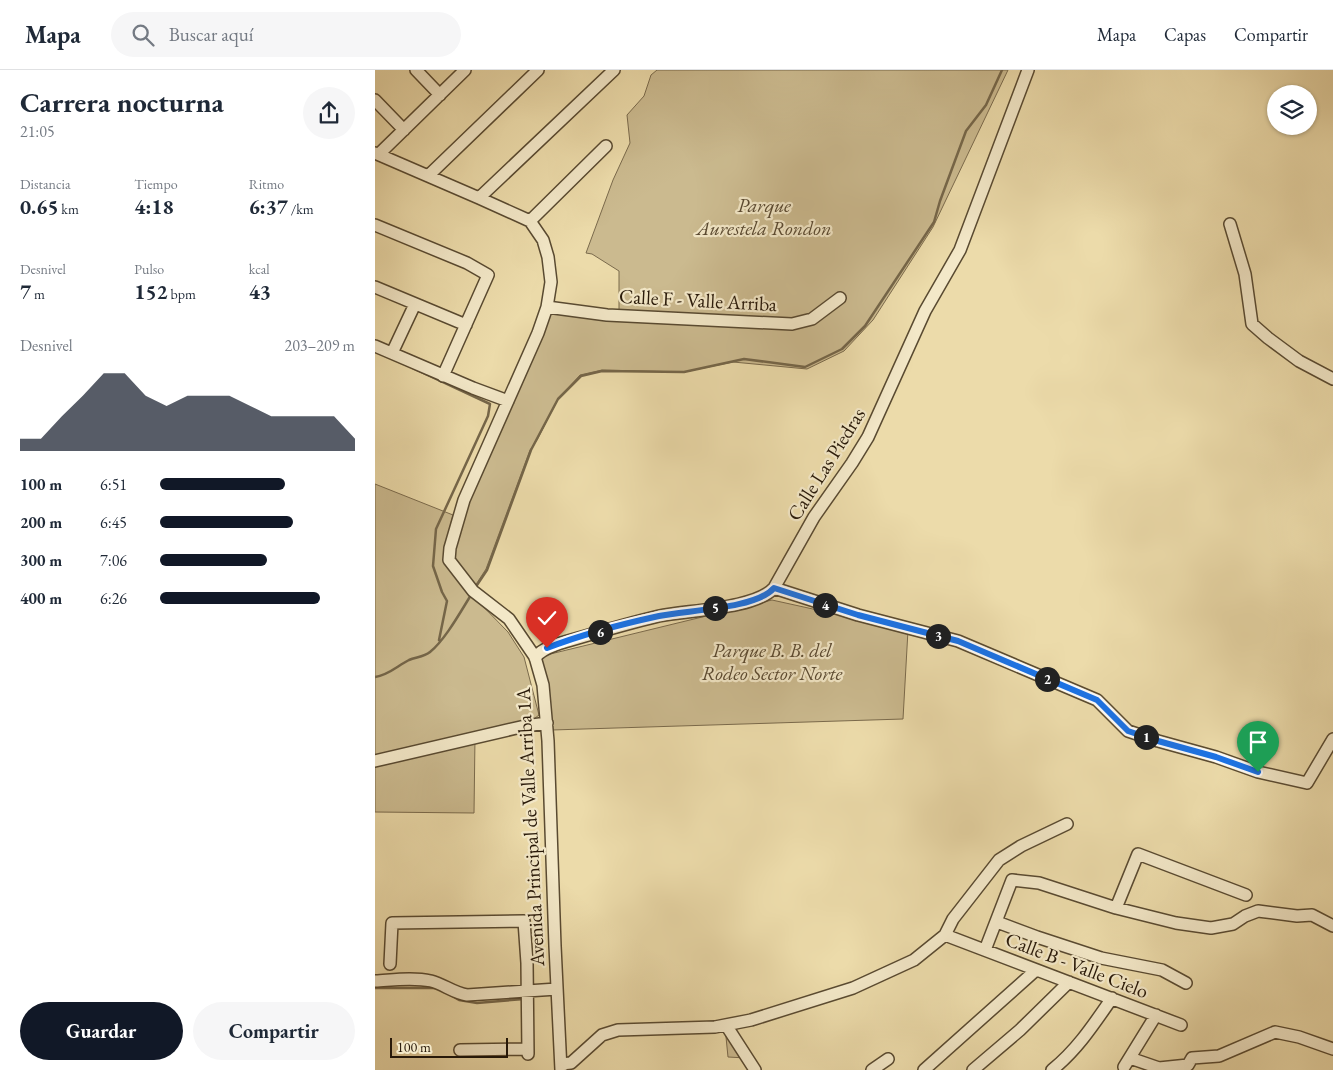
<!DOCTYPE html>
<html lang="es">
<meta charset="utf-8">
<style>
body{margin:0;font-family:"EB Garamond",serif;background:#f6f6f7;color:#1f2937;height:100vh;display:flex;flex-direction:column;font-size:19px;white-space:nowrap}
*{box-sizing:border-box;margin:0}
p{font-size:16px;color:#747a83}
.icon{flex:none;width:28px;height:28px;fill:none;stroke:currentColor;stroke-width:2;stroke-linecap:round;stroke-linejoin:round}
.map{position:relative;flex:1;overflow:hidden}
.details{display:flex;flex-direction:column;background:#fff;width:375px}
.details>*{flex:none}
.controls{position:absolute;left:892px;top:15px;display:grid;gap:10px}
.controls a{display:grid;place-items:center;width:50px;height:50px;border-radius:50%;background:#fff;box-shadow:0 1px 4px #0004;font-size:25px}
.scale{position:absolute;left:15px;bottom:12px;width:118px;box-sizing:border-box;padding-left:5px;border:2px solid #281909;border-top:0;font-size:14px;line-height:18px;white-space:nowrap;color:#281909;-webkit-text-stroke:4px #f3e8c8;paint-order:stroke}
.pin{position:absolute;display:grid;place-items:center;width:42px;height:42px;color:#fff;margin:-51px -21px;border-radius:50% 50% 50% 0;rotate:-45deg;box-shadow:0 0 5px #0007}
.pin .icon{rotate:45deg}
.km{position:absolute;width:25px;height:25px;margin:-12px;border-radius:50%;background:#222;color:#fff;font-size:14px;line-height:25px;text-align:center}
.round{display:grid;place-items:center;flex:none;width:52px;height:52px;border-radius:26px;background:#f6f6f7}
.summary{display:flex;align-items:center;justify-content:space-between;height:85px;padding:0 20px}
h1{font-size:28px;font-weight:700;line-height:38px}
.figures{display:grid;grid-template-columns:repeat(3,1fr);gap:8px;height:85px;padding:5px 20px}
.figures div{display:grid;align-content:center}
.figures b{font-size:21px;font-weight:700}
.figures small{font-size:14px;font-weight:400}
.figures p{font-size:14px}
.chart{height:140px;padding:10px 20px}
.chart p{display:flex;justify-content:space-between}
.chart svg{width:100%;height:90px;margin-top:5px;fill:#111827;opacity:.7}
.button{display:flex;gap:10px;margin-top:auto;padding:10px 20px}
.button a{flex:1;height:58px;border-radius:30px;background:#111827;color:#fff;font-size:20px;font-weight:700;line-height:58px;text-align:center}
.button a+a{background:#f6f6f7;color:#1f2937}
ul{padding:0 20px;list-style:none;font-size:16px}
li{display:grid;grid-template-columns:80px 60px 1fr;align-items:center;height:38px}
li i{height:12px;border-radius:6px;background:#111827}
header{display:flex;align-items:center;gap:30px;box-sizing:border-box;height:70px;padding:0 25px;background:#fff;border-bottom:1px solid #e0e1e3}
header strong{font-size:24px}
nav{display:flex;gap:28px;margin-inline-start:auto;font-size:18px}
.search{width:350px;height:45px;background:#f6f6f7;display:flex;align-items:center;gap:12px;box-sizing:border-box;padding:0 18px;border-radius:28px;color:#747a83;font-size:19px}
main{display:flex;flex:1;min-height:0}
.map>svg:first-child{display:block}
.green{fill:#cbba8f;stroke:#7a6a4c}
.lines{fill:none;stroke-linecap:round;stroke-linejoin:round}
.stream{stroke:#756649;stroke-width:2.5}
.minor-casing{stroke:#594a31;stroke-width:14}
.minor{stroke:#f3e8c8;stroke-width:11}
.route-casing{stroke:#fff;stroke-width:10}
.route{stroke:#1a73e8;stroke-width:6}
.labels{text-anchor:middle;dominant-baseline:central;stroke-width:4.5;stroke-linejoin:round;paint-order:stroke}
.park-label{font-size:20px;font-style:italic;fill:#594931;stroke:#f3e8c8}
.street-label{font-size:20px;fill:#281909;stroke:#f3e8c8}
</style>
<header>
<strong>Mapa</strong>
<div class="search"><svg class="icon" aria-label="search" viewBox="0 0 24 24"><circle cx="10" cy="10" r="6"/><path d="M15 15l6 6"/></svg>Buscar aquí</div>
<nav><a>Mapa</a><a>Capas</a><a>Compartir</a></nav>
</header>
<main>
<section class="details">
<div class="summary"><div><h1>Carrera nocturna</h1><p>21:05</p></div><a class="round"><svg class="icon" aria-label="share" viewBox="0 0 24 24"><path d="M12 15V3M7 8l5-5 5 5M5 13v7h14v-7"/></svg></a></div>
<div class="figures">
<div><p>Distancia</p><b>0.65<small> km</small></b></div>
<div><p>Tiempo</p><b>4:18</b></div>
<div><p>Ritmo</p><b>6:37<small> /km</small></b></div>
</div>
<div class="figures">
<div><p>Desnivel</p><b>7<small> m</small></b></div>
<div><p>Pulso</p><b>152<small> bpm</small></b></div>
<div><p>kcal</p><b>43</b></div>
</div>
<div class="chart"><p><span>Desnivel</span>203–209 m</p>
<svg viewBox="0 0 160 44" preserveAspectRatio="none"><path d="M0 44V38L10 38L20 27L30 17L40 6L50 6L60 17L70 22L80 17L90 17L100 17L110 22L120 27L130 27L140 27L150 27L160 38V44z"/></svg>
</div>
<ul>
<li><b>100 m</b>6:51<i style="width:64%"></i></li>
<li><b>200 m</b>6:45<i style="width:68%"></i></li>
<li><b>300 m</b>7:06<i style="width:55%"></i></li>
<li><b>400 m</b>6:26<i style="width:82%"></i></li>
</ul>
<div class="button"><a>Guardar</a><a>Compartir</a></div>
</section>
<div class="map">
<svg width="958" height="1000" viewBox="0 0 958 1000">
<rect width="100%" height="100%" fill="#ecdbaa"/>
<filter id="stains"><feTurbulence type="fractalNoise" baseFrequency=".004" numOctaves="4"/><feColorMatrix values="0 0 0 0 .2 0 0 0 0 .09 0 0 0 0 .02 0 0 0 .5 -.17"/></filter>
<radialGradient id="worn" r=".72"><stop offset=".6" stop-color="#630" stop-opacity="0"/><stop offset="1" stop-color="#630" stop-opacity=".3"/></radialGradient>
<path class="green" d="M282 0H633L558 157 498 250 469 281 432 299 358 292 309 302 227 300 205 305 183 329 162 370 155 380 111 499 98 519 75 490 83 453 174 240 244 245V201L217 184 211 183 238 110 255 73 252 45 269 26 276 5Z
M0 414 78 445 69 481V491L94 522 133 562 149 587 164 645 150 656 100 668 99 743 0 742Z
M397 530 533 560 528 649 177 660 163 587Z
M350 957 371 988 353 987Z"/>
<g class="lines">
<path class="stream" d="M38 298 115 334 113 346 61 459 58 496 67 522 72 531 64 570
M100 518 112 500 156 380 183 329 206 306 227 301 309 302 369 289 430 297 467 279 490 256 559 152 565 131 591 61 611 35 627 0
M0 607C14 605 22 596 34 590 41 587 49 587 55 582 70 570 86 541 96 525
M0 918H61
M77 926 84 930 102 933 149 929"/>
<g class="minor-casing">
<path id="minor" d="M41 0 65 25
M0 30 29 60
M0 83 104 128 155 151 168 170 173 187 176 212 172 237 163 263 89 430 75 478 74 490 98 521 134 549 160 587 168 615 173 671 180 876 186 1000
M4 84 90 0
M53 106 163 0
M104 128 239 0
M155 151 231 76
M855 154 870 204 877 254 893 268 924 291 958 309
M0 155 92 193 113 205 68 306
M0 217 91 255
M172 237 232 245 417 254 437 249 465 228
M0 276 98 318 133 331
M17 283 40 234
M399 518 483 545 583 571 722 630 753 661 783 671 841 687 883 702 932 713 958 669
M160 588C165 580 175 577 183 574 217 564 250 554 284 546 313 540 380 539 399 518L439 447 477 393 493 367 550 241 585 180 653 0
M0 691 150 656 172 653
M741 838 763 784 871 825
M622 852 662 867 726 888 787 900 811 913
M570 865 806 955
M610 880 637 810 664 813 741 838 801 853 836 858 858 854 870 846 883 841 922 846 937 845 958 856
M15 894 17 853 149 851 152 893 153 984
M0 911C18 910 38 907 56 911 68 914 79 923 92 925L182 919
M351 955 380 1000
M85 980 153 979
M755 988 784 998 813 995 817 988 844 986 900 962 924 967 958 979
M186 994 196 993 227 965 243 960 340 957 376 950 478 918 539 890 570 865 578 849 624 790 646 776 692 754
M749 997 781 945
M497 1000 513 989
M549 1000 661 900
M598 1000 645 960 694 912
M677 1000C702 980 719 954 737 928"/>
</g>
<use href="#minor" class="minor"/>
</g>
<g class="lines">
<g class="route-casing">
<path id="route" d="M172 578C208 564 247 554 284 546 312 540 381 539 399 518L483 545 583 571 722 630 753 661 783 671 841 687 883 702"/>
</g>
<use href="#route" class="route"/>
</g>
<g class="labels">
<g class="park-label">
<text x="389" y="135">Parque<tspan x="389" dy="23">Aurestela Rondon</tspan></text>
<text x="397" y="580">Parque B. B. del<tspan x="397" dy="23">Rodeo Sector Norte</tspan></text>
</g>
<g class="street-label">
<text transform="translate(323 230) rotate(3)">Calle F - Valle Arriba</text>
<text transform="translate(451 394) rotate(-58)">Calle Las Piedras</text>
<text transform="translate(155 757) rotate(-93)">Avenida Principal de Valle Arriba 1A</text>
<text transform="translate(702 895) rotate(21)">Calle B - Valle Cielo</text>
</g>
</g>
<rect width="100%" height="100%" filter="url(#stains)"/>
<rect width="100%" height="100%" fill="url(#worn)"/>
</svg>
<div class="controls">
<a><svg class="icon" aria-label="layers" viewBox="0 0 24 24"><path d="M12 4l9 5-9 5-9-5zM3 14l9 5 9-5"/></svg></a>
</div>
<div class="scale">100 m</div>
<div class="pin" style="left:883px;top:702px;background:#1e9e55"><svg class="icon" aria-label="arrive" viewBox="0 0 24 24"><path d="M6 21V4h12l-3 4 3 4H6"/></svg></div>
<div class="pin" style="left:172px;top:578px;background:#d93025"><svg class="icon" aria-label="check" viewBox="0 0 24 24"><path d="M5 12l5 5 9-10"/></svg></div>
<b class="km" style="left:771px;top:667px">1</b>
<b class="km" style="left:672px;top:609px">2</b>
<b class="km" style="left:563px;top:566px">3</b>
<b class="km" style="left:450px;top:535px">4</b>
<b class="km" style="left:340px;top:538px">5</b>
<b class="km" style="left:225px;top:562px">6</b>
</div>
</main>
